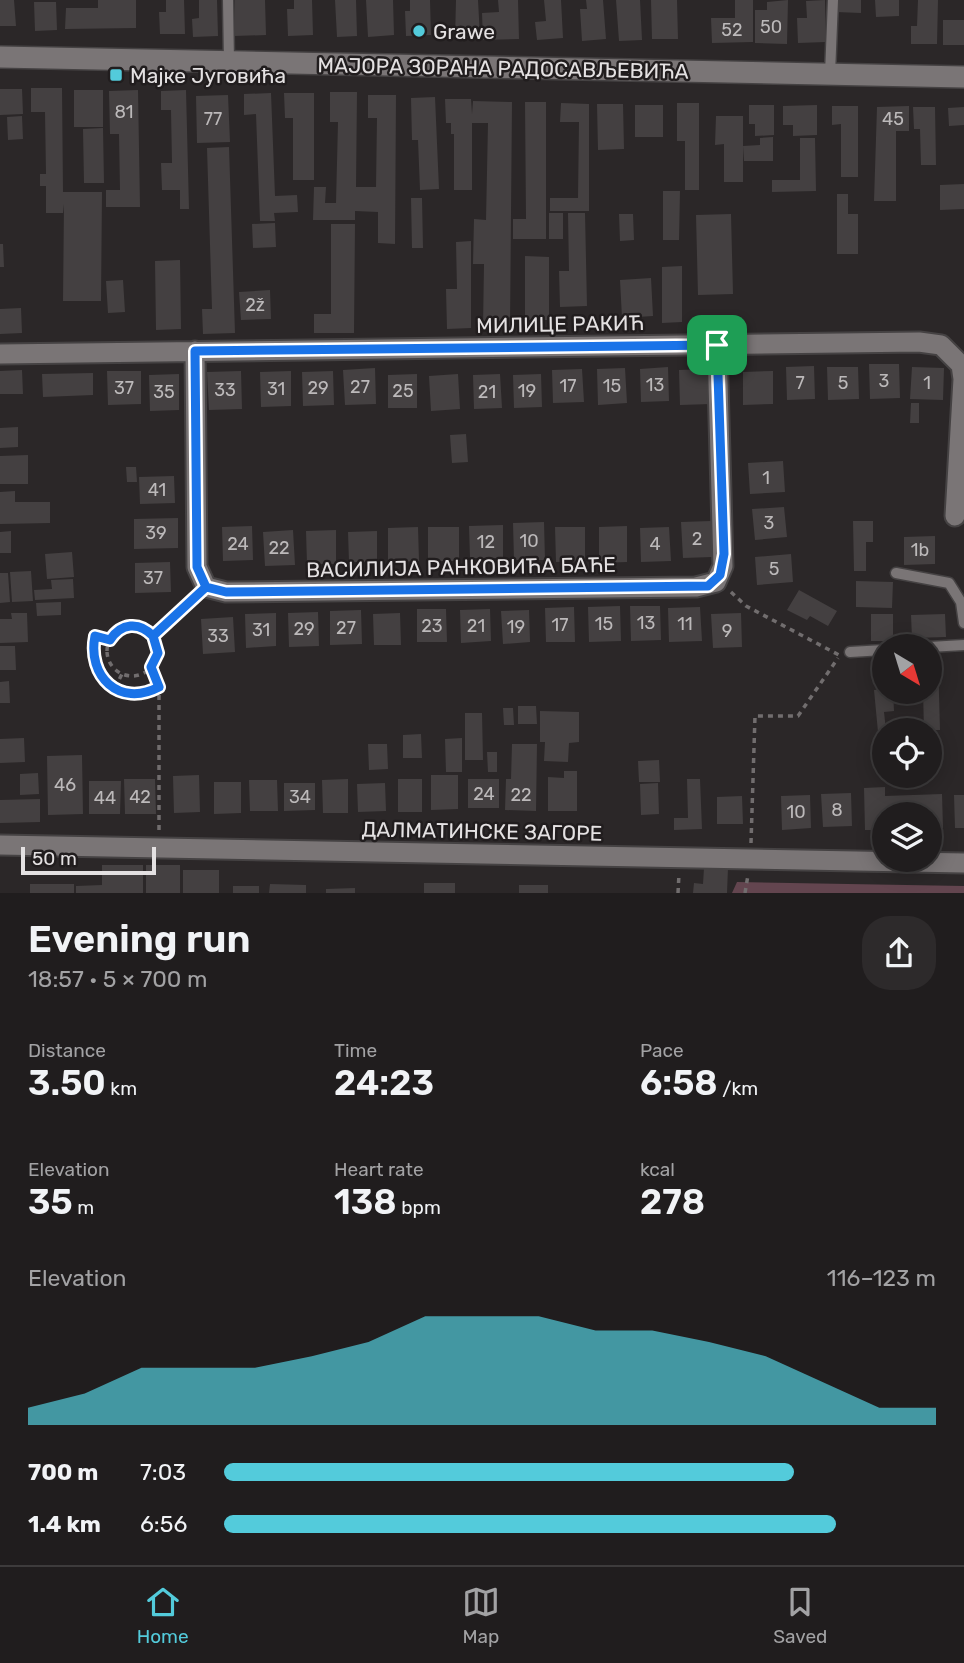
<!DOCTYPE html>
<meta charset="utf-8">
<style>
body{margin:0;font-family:Rubik,sans-serif;background:#2d2a2b;color:#f1f3f6;height:100vh;display:flex;flex-direction:column;font-size:26px;white-space:nowrap}
*{box-sizing:border-box;margin:0}
p{font-size:23px;color:#a2a2a4}
.icon{flex:none;width:38px;height:38px;fill:none;stroke:currentColor;stroke-width:2;stroke-linecap:round;stroke-linejoin:round}
.map{position:relative;height:893px;overflow:hidden}
.panel{display:flex;flex-direction:column;background:#201d1e;flex:1}
.panel>*{flex:none}
.needle{width:46px;rotate:142deg}
.controls{position:absolute;left:872px;top:634px;display:grid;gap:14px}
.controls a{display:grid;place-items:center;width:70px;height:70px;border-radius:50%;background:#201d1e;box-shadow:0 4px 18px #0003,0 0 0 2px #3d3b3c;font-size:35px}
.scale{position:absolute;left:21px;bottom:18px;width:135px;box-sizing:border-box;padding-left:7px;border:4px solid #e4e1e2;border-top:0;font-size:19px;line-height:24px;white-space:nowrap;color:#e4e1e2;-webkit-text-stroke:5px #211d1e;paint-order:stroke}
.pin{position:absolute;display:grid;place-items:center;width:60px;height:60px;color:#fff;margin:-30px;border-radius:14px;box-shadow:0 4px 10px #0006}
.round{display:grid;place-items:center;flex:none;width:74px;height:74px;border-radius:28px;background:#2d2a2b}
.summary{display:flex;align-items:center;justify-content:space-between;height:119px;padding:0 28px}
h1{font-size:38px;font-weight:600;line-height:52px}
.figures{display:grid;grid-template-columns:repeat(3,1fr);gap:10px;height:119px;padding:7px 28px}
.figures div{display:grid;align-content:center}
.figures b{font-size:35px;font-weight:600}
.figures small{font-size:19px;font-weight:400}
.figures p{font-size:19px}
.chart{height:196px;padding:14px 28px}
.chart p{display:flex;justify-content:space-between}
.chart svg{width:100%;height:126px;margin-top:7px;fill:#53cbdb;opacity:.7}
ul{padding:0 28px;list-style:none;font-size:23px}
li{display:grid;grid-template-columns:112px 84px 1fr;align-items:center;height:52px}
li i{height:18px;border-radius:9px;background:#53cbdb}
.menu{display:flex;justify-content:space-around;align-items:center;height:98px;border-top:2px solid #3d3b3c;background:#201d1e;font-size:19px;color:#a2a2a4}
.menu a{display:grid;justify-items:center;gap:4px}
.menu .on{color:#53cbdb}
.map>svg:first-child{display:block}
.green{fill:#63454f}
.building{fill:#444041}
.lines{fill:none;stroke-linecap:round;stroke-linejoin:round}
.lane-casing{stroke:#454243;stroke-width:13}
.street-casing{stroke:#454243;stroke-width:23}
.secondary-casing{stroke:#454243;stroke-width:24}
.path{stroke:#716d6e;stroke-width:3.5;stroke-dasharray:5 5;stroke-linecap:butt}
.lane{stroke:#7a7576;stroke-width:10}
.street{stroke:#7a7576;stroke-width:19}
.secondary{stroke:#7a7576;stroke-width:21}
.route-casing{stroke:#fff;stroke-width:14}
.route{stroke:#1a73e8;stroke-width:9}
.poi-dot{fill:#53cbdb;stroke:#211d1e;stroke-width:2.5}
.labels{text-anchor:middle;dominant-baseline:central;stroke-width:5;stroke-linejoin:round;paint-order:stroke}
.number-label{font-size:18px;fill:#bcb9ba}
.poi-label{font-size:21px;fill:#e4e1e2;stroke:#211d1e;text-anchor:start}
.street-label{font-size:21px;fill:#e4e1e2;stroke:#211d1e}
</style>
<div class="map">
<svg width="964" height="893" viewBox="0 0 964 893">
<rect width="100%" height="100%" fill="#2b2728"/>
<path class="green" d="M737 882 964 886V893H732Z"/>
<path class="building" d="M0 0H14L16 26H0Z
M98 0H136V28L65 29 66 8H98Z
M166 0H184L185 34H160L159 12H166Z
M199 0H217L218 36 193 37 192 19 199 18Z
M235 0H265L266 35 234 36Z
M294 0H312L313 35 288 36 287 9H294Z
M335 0H356L357 36 337 37Z
M366 0H393L394 35 368 37Z
M410 0H430L431 35 406 36 405 11H410Z
M456 0H478L480 37 455 39Z
M498 0H518L519 39 483 40 482 13 499 12Z
M544 0H561L563 38 537 40 535 22 546 21Z
M586 0H603L606 39 582 41 580 9H587Z
M616 0H640L642 40 619 41Z
M651 0H677L678 39H652Z
M735 0H753V42L712 43 711 18H735Z
M788 0 787 44 755 43V10H767V2Z
M825 0 826 42 798 43 797 18H807L806 1Z
M836 0H861V13L836 12Z
M875 0H899V16L876 17Z
M918 0H938L937 44H911V26H917Z
M34 2H56L57 30 35 31Z
M943 20H964V45H943Z
M31 88H62L63 192H102L101 301H63L64 204 63 213H46V186H40V174H46L45 112H31Z
M0 89H22L23 114 0 115Z
M74 90H103V127H74Z
M138 90 140 207H106V190H120L119 134H110L109 91Z
M186 90 189 209H180V190H162L161 163H172L171 110H161V91Z
M330 92H357L356 187H376L377 118H368V95H396L395 244 378 243V212L355 211V220H313L314 187H326L325 203H336L338 122H330Z
M271 93 275 196 297 195 298 212 274 213 275 221H260L256 114 244 115V94Z
M284 93H314V180H293V118H285Z
M228 95 230 142 197 143 196 96Z
M435 97 439 189 420 190 418 140H412L411 98Z
M445 99H471L472 114 473 101 512 102 510 327H483L484 264H473L474 219 486 220 488 123H472V190H454V134H451V123H446Z
M525 102H546V239H513V219H526Z
M561 103 589 104V211H550V198H578L579 122H560Z
M677 103H699V190H685V141H677Z
M597 104H623L624 149 598 150Z
M635 105H663V137H635Z
M749 105H774V135L755 136V124H749Z
M817 105V135L793 136V125H783V106Z
M832 106H858V177H841V124L832 125Z
M909 106V131H896V201H874L877 107Z
M913 107H935L936 165H921L920 129H914Z
M964 107V125L949 126 948 108Z
M22 116 23 139 8 140 7 117Z
M716 116H743V182H724V144L715 145Z
M103 128 104 183H84L83 129Z
M773 137V161H744L743 146 760 145V138Z
M800 138H815L816 191 772 192V180H800Z
M229 147 235 333 203 334 202 309H212L207 148Z
M964 184V209L940 210V185Z
M663 191H680L679 240H663Z
M837 194H848V214H858V254H837Z
M411 198H422L423 248H412Z
M549 213H563V239H549Z
M568 213H585L587 306 560 307 559 271H569Z
M619 214H633L634 240 620 241Z
M731 214 733 294 698 295 696 215Z
M275 223 276 247 253 248 252 224Z
M331 224H355L354 333H314V314H331Z
M471 241V328L447 329 446 289H457L456 242Z
M0 244H3L4 267H0Z
M525 256 549 257V320H525Z
M180 260 181 329 156 330 155 261Z
M682 266V322L662 323V267Z
M651 278 653 316 622 318 620 280Z
M123 280 125 312 108 313 106 281Z
M270 290 271 319 241 320 239 292Z
M21 308 22 333 0 334V309Z
M869 364H899L900 398 870 399Z
M814 366 815 399 787 400 786 367Z
M668 367 669 401 641 402 640 369Z
M827 367H858L859 399 828 400Z
M912 367 944 368 943 400 910 399Z
M375 368 376 404 345 405 343 370Z
M625 368 627 403 598 405 597 369Z
M582 369 584 402 553 403 552 370Z
M709 369 711 404 680 405 679 370Z
M22 370 23 394H0V371Z
M107 371H141V404L108 405Z
M241 371 242 409 209 410 207 372Z
M291 371V406L261 407 260 372Z
M333 371 334 405 303 406 302 372Z
M773 371V404L743 405V372Z
M93 373V395L43 397 42 374Z
M179 374V410L150 411 149 375Z
M417 374V408H388V375Z
M458 374 460 409 431 411 429 376Z
M500 374 502 408 474 409 473 375Z
M541 374 542 407 514 408 513 375Z
M911 403H919V423H910Z
M18 427V447L0 448V428Z
M466 434 468 462 452 463 450 435Z
M28 455V484H0V456Z
M783 461 785 492 750 494 748 463Z
M126 467H136L137 482H127Z
M174 476 175 503 140 504 139 477Z
M15 491V502H50V523L0 524V492Z
M784 507 787 537 755 540 752 509Z
M178 518V548L134 549V519Z
M711 521 712 557 683 558 681 522Z
M853 521H873V542H866V571H854Z
M544 522 545 560H514L513 523Z
M503 525V558H470L469 526Z
M252 526 253 560 223 561 222 527Z
M627 526V562L599 563V527Z
M418 527 419 561 388 562V528Z
M428 527H459V561H428Z
M555 527H585V561L556 562Z
M669 527 671 561 641 562 640 528Z
M293 530 295 565 265 566 263 532Z
M336 530V564H307L306 531Z
M11 531V553H0V532Z
M377 531V562H349L348 532Z
M935 536V564L904 565V537Z
M72 552 74 577 47 579 45 554Z
M791 554 793 582 757 585 755 557Z
M170 562 171 592 135 593V563Z
M31 571 33 601 12 602 10 572Z
M0 573H8L10 602 0 603Z
M73 579 74 598 35 600 34 590 52 589 51 580Z
M856 581 893 582 892 608 856 607Z
M799 590 837 611 828 626 810 616 807 620 787 610Z
M61 602V615L37 616 36 603Z
M620 606 621 641 589 642 588 607Z
M630 606H660L661 640 631 641Z
M574 607 575 642H546L545 608Z
M700 607 702 641 669 642 668 608Z
M417 609H446L447 642H417Z
M490 609 491 641 461 643 460 610Z
M361 610 362 644 330 645V611Z
M529 610 530 642 503 644 501 611Z
M318 612 319 646 289 647 288 613Z
M11 613H27L28 642 0 643V619H12Z
M276 613V646L246 648 245 614Z
M400 613 401 645H374L373 614Z
M741 613 742 647 713 648 711 614Z
M871 614H893V641H871Z
M945 614 946 637 912 638 911 615Z
M233 617 235 652 203 654 201 619Z
M0 646H15L16 670H0Z
M938 659 940 730H924L923 691H929V660Z
M9 681 10 703H0V682Z
M884 689 893 691 894 711 884 712 886 730 878 732 874 690Z
M518 706H536L537 724H518Z
M503 708H513L514 725H504Z
M540 711 579 712V742L569 743 568 762 544 761 545 742H540Z
M465 713H482L483 760H465Z
M421 734 422 758H403V735Z
M24 738 25 762 0 763V739Z
M462 738V772H446L445 739Z
M368 744H387L388 769 369 770Z
M512 744H537L536 811 505 810 506 779H511Z
M487 752H497V772H488Z
M82 755 83 814 48 815 47 756Z
M659 760 660 782H639L638 761Z
M564 771H577V811H548V777L564 778Z
M38 773 39 794 20 795V774Z
M199 775 200 812 174 813 173 776Z
M431 775H458V809L431 810Z
M124 779H155L156 814H125Z
M348 779V813H323L322 780Z
M398 779H422V812H398Z
M468 779H499V808H468Z
M687 779H700L702 829 674 830V818H688Z
M249 780H277L278 811H250Z
M89 781H121L120 814H89Z
M214 782H241V813L214 814Z
M284 783H315V810L284 811Z
M385 783 386 811 358 812 357 784Z
M658 783 659 814 641 815 640 784Z
M885 787V796L942 794 943 828 929 829V814H884V830H865L864 788Z
M851 793 852 826 823 827 821 794Z
M810 795 811 828 782 830 781 796Z
M954 795H964V828H955Z
M742 796 743 824H717V797Z
M40 799V822L0 823V800Z
M102 865H143V893H76V886L102 885Z
M146 865H180V893H146Z
M704 868H728L727 893H693L694 883 703 884Z
M183 870H219V893H183Z
M424 883H455V893H424Z
M30 884H74V893H30Z
M270 884 306 885V893H269Z
M519 885H548V893H519Z
M233 886H259V893H233Z
M355 888V893H326V889Z"/>
<g class="lines">
<g class="lane-casing">
<path id="lane" d="M228 0 229 62
M830 74 833 0
M896 573 949 583 961 602 964 623
M929 647 964 645
M850 652 884 650"/>
</g>
<g class="street-casing">
<path id="street" d="M195 351 197 567 206 587 226 592 696 587 716 582 723 566 717 345
M0 354 919 342 941 345 961 365 963 379 955 516
M0 845 964 863"/>
</g>
<g class="secondary-casing">
<path id="secondary" d="M0 57 964 77"/>
</g>
<path class="path" d="M731 592 746 606 839 655
M107 651a25 25 0 1 1 50 0a25 25 0 1 1-50 0Z
M154 636 194 598
M110 640 95 636C87 676 119 708 159 687L151 667
M115 688 122 674
M159 830V687
M751 843 755 716H798L838 658
M678 893 679 874
M745 893 748 875"/>
<use href="#lane" class="lane"/>
<use href="#street" class="street"/>
<use href="#secondary" class="secondary"/>
</g>
<g class="lines">
<g class="route-casing">
<path id="route" d="M717 345 724 554 720 575 708 586 226 592 206 587 153 636C139 621 121 623 110 640L95 636C87 676 119 708 159 687L151 667 158 653 153 636 206 587 197 567 195 351 717 345"/>
</g>
<use href="#route" class="route"/>
</g>
<g class="poi-dot">
<circle cx="419" cy="31" r="7"/>
<rect x="109" y="68" width="14" height="14" rx="3.5"/>
</g>
<g class="labels">
<g class="number-label">
<text x="771" y="27">50</text>
<text x="732" y="30">52</text>
<text x="124" y="112">81</text>
<text x="213" y="119">77</text>
<text x="893" y="119">45</text>
<text x="255" y="305">2ž</text>
<text x="884" y="381">3</text>
<text x="800" y="383">7</text>
<text x="843" y="383">5</text>
<text x="927" y="383">1</text>
<text x="655" y="385">13</text>
<text x="568" y="386">17</text>
<text x="612" y="386">15</text>
<text x="360" y="387">27</text>
<text x="124" y="388">37</text>
<text x="318" y="388">29</text>
<text x="276" y="389">31</text>
<text x="225" y="390">33</text>
<text x="403" y="391">25</text>
<text x="527" y="391">19</text>
<text x="164" y="392">35</text>
<text x="487" y="392">21</text>
<text x="766" y="478">1</text>
<text x="157" y="490">41</text>
<text x="769" y="523">3</text>
<text x="156" y="533">39</text>
<text x="697" y="539">2</text>
<text x="529" y="541">10</text>
<text x="486" y="542">12</text>
<text x="238" y="544">24</text>
<text x="655" y="544">4</text>
<text x="279" y="548">22</text>
<text x="920" y="550">1b</text>
<text x="774" y="569">5</text>
<text x="153" y="578">37</text>
<text x="646" y="623">13</text>
<text x="604" y="624">15</text>
<text x="685" y="624">11</text>
<text x="560" y="625">17</text>
<text x="432" y="626">23</text>
<text x="476" y="626">21</text>
<text x="516" y="627">19</text>
<text x="346" y="628">27</text>
<text x="304" y="629">29</text>
<text x="261" y="630">31</text>
<text x="727" y="631">9</text>
<text x="218" y="636">33</text>
<text x="65" y="785">46</text>
<text x="484" y="794">24</text>
<text x="521" y="795">22</text>
<text x="140" y="797">42</text>
<text x="300" y="797">34</text>
<text x="105" y="798">44</text>
<text x="837" y="810">8</text>
<text x="796" y="812">10</text>
</g>
<g class="poi-label">
<text x="433" y="31">Grawe</text>
<text x="130" y="75">Мајке Југовића</text>
</g>
<g class="street-label">
<text transform="translate(503 68) rotate(1)">МАЈОРА ЗОРАНА РАДОСАВЉЕВИЋА</text>
<text transform="translate(560 324) rotate(-1)">МИЛИЦЕ РАКИЋ</text>
<text transform="translate(461 567) rotate(-1)">ВАСИЛИЈА РАНКОВИЋА БАЋЕ</text>
<text transform="translate(482 831) rotate(1)">ДАЛМАТИНСКЕ ЗАГОРЕ</text>
</g>
</g>
</svg>
<div class="controls">
<a><svg class="needle" viewBox="-14 -14 28 28"><path d="M0-13l5 13h-10z" fill="#e53935"/><path d="M0 13l5-13h-10z" fill="#a2a2a4"/></svg></a>
<a><svg class="icon" aria-label="locate" viewBox="0 0 24 24"><circle cx="12" cy="12" r="6"/><path d="M12 2v4M12 18v4M2 12h4M18 12h4"/></svg></a>
<a><svg class="icon" aria-label="layers" viewBox="0 0 24 24"><path d="M12 4l9 5-9 5-9-5zM3 14l9 5 9-5"/></svg></a>
</div>
<div class="scale">50 m</div>
<div class="pin" style="left:717px;top:345px;background:#1e9e55"><svg class="icon" aria-label="arrive" viewBox="0 0 24 24"><path d="M6 21V4h12l-3 4 3 4H6"/></svg></div>
</div>
<section class="panel">
<div class="summary"><div><h1>Evening run</h1><p>18:57 · 5 × 700 m</p></div><a class="round"><svg class="icon" aria-label="share" viewBox="0 0 24 24"><path d="M12 15V3M7 8l5-5 5 5M5 13v7h14v-7"/></svg></a></div>
<div class="figures">
<div><p>Distance</p><b>3.50<small> km</small></b></div>
<div><p>Time</p><b>24:23</b></div>
<div><p>Pace</p><b>6:58<small> /km</small></b></div>
</div>
<div class="figures">
<div><p>Elevation</p><b>35<small> m</small></b></div>
<div><p>Heart rate</p><b>138<small> bpm</small></b></div>
<div><p>kcal</p><b>278</b></div>
</div>
<div class="chart"><p><span>Elevation</span>116–123 m</p>
<svg viewBox="0 0 160 44" preserveAspectRatio="none"><path d="M0 44V38L10 33L20 24L30 24L40 24L50 20L60 15L70 6L80 6L90 6L100 11L110 11L120 15L130 20L140 29L150 38L160 38V44z"/></svg>
</div>
<ul>
<li><b>700 m</b>7:03<i style="width:80%"></i></li>
<li><b>1.4 km</b>6:56<i style="width:86%"></i></li>
</ul>
</section>
<nav class="menu">
<a class="on"><svg class="icon" aria-label="home" viewBox="0 0 24 24"><path d="M3 11l9-7 9 7M6 9v11h12V9"/></svg>Home</a>
<a><svg class="icon" aria-label="map" viewBox="0 0 24 24"><path d="M3 6l6-2 6 2 6-2v14l-6 2-6-2-6 2zM9 4v14M15 6v14"/></svg>Map</a>
<a><svg class="icon" aria-label="saved" viewBox="0 0 24 24"><path d="M7 4h10v16l-5-4-5 4z"/></svg>Saved</a>
</nav>
